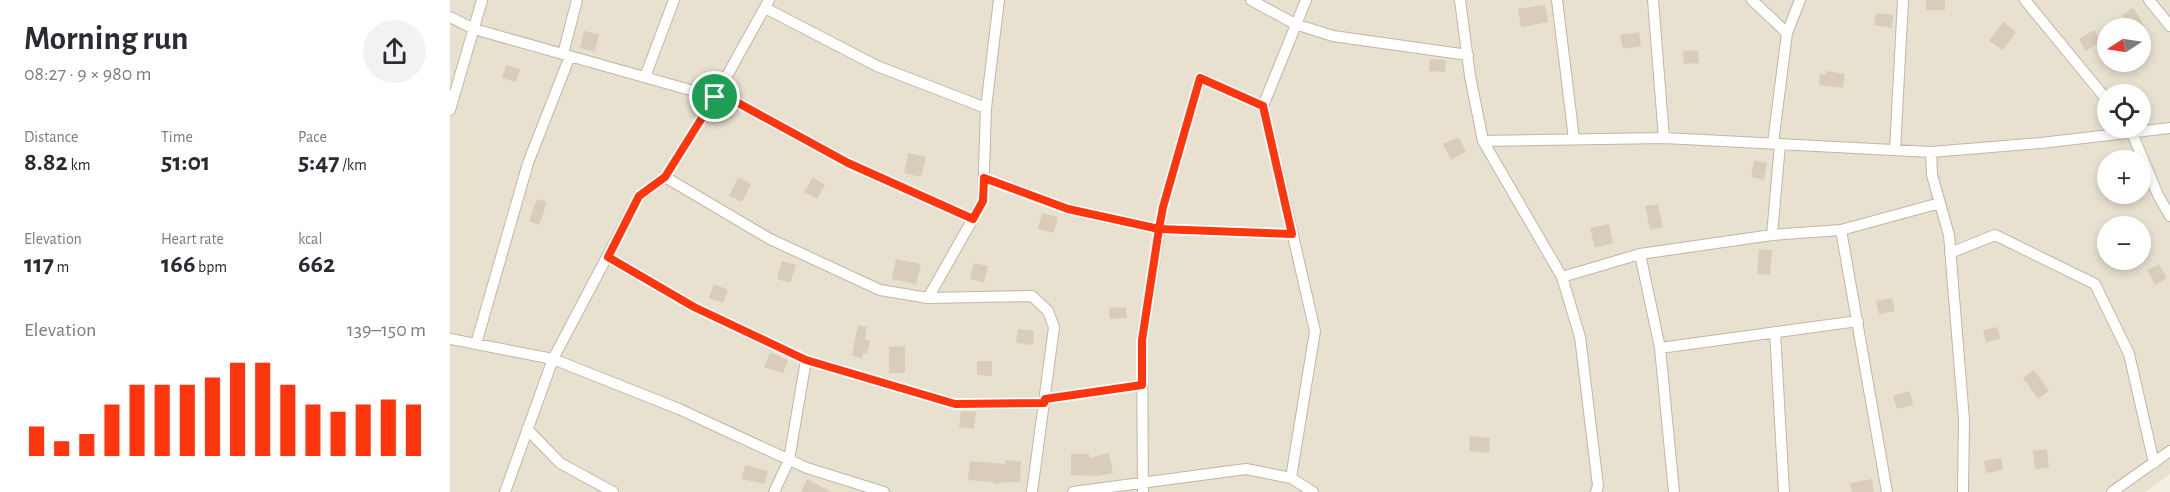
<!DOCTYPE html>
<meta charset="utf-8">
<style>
body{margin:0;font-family:"Alegreya Sans",sans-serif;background:#f2f2f3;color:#2b2b33;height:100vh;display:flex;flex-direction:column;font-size:22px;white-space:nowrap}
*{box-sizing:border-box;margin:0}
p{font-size:20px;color:#7c7c81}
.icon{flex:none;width:33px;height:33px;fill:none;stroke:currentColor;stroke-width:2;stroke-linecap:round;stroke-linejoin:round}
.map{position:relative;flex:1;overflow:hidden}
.details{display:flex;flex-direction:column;background:#fff;width:450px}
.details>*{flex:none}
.needle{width:39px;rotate:258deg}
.buttons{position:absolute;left:1647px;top:18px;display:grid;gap:12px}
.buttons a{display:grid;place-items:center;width:54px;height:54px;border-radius:50%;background:#fff;box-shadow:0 3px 9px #0003;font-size:30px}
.pin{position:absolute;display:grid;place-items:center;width:51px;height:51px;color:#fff;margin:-26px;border:3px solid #fff;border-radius:50%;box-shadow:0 2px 6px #0007}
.round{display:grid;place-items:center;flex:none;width:63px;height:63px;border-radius:32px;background:#f2f2f3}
.headline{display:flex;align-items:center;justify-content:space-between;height:102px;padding:0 24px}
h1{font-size:33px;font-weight:700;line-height:45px}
.stats{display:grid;grid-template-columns:repeat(3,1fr);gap:9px;height:102px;padding:6px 24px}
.stats div{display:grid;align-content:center}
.stats b{font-size:26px;font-weight:700}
.stats small{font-size:16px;font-weight:400}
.stats p{font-size:16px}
.chart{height:168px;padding:12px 24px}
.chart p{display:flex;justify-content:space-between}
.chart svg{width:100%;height:108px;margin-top:6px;stroke:#ff350e;stroke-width:6}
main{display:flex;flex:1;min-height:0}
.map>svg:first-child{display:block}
.residential{fill:#e8e1d0;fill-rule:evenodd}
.building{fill:#d9cdba}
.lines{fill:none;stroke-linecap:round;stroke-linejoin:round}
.street-casing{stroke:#c0b7a4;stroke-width:12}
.street{stroke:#fff;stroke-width:10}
.route-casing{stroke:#fff;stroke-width:12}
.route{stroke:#ff350e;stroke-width:8}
</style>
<main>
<section class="details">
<div class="headline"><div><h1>Morning run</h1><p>08:27 · 9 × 980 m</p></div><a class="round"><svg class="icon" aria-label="share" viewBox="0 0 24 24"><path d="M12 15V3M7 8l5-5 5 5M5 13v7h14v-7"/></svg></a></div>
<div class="stats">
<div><p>Distance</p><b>8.82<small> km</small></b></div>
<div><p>Time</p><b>51:01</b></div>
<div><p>Pace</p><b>5:47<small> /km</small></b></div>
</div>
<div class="stats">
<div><p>Elevation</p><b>117<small> m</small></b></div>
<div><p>Heart rate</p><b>166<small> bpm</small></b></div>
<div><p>kcal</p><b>662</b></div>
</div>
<div class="chart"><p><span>Elevation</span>139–150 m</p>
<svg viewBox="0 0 160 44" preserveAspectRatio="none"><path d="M5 44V32M15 44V38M25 44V35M35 44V23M45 44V15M55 44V15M65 44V15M75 44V12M85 44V6M95 44V6M105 44V15M115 44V23M125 44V26M135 44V23M145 44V21M155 44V23"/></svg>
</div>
</section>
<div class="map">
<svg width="1720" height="492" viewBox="0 0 1720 492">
<rect width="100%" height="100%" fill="#f4efe3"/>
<path class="residential" d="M0 0H1720V474L1695 492H0ZM1658 28H1690V62H1658ZM1658 94H1690V128H1658ZM1658 160H1690V194H1658ZM1658 226H1690V260H1658Z"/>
<path class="building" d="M1476 0H1495V10H1476Z
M1095 5 1098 22 1071 27 1068 9Z
M1683 8 1688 15 1695 28H1681L1672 15Z
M1426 13 1443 15 1442 28 1424 25Z
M1553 22 1566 32 1553 50 1539 41Z
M1644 30 1651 41 1636 51 1629 39Z
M134 31 149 34 145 52 130 48Z
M1189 32 1191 46 1173 49 1170 35Z
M1248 50 1249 63 1234 64 1233 51Z
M980 59 996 60 995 72 979 71Z
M56 65 70 69 66 82 52 78Z
M1376 71 1395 74 1393 88 1369 85 1370 74 1376 75Z
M1009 137 1016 152 1001 160 993 144Z
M458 153 476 157 471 177 454 173Z
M1304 160 1317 163 1314 180 1301 177Z
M288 177 301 184 292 202 279 196Z
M363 177 375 185 367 199 354 192Z
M87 199 97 202 89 225 79 221Z
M1208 204 1213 227 1200 230 1195 206Z
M592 213 608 217 604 233 588 229Z
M1159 224 1163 243 1145 248 1140 228Z
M1309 249 1322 250 1320 275 1307 274Z
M446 259 471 264 466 284 442 279Z
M332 261 346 265 340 283 327 279Z
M524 263 538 266 534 283 520 279Z
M1709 264 1717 278 1705 285 1697 270Z
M264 284 278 290 273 303 259 298Z
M1442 298 1445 311 1429 314 1426 301Z
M676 307 677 318 660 319 659 308Z
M408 325 417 327 415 339 420 340 417 354 413 353 412 358 402 356Z
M1548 327 1550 339 1536 342 1533 330Z
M568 329 584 331 583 345 566 343Z
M455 346V373H439V347Z
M320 352 338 360 333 373 314 367Z
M527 361H542V376L527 375Z
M1584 370 1599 391 1588 399 1573 378Z
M1460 391 1463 405 1447 409 1443 396Z
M511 411 526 412 524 429 509 427Z
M1020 436 1040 438 1039 453 1019 451Z
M1597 449 1599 468 1585 469 1583 451Z
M659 453 663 473 649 476 621 475V454H639V458Z
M1551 458 1553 470 1536 473 1534 461Z
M556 460 571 461 570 482H558L544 484V482L518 480 520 461 556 464Z
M295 465 318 471 315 484 292 479Z
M357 479 381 492H351Z
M1422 479 1424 492H1402L1400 483Z"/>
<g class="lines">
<g class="street-casing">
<path id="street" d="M801 0 845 24 883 36 1018 55
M1010 0 1020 76 1033 141 1112 277 1130 337 1148 486 1146 492
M1107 0 1124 139
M1203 0 1214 138
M1302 0 1337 33
M1575 0 1652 94 1658 104
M1699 0 1720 26
M315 8 427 66 536 108
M0 17 24 29 265 97
M113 54 127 0
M195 77 224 0
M268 92 398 163 523 219
M0 110 32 0
M1682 133 1708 195 1720 216
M1033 141 1214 138 1481 152 1591 143 1720 128
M1323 143 1337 33 1350 0
M1445 150 1453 0
M1481 152 1482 175 1499 235 1514 420 1513 492
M215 177 320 239 430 290 478 298 582 296 598 311 604 327 582 492
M534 178 618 209 709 229 842 234
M1391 230 1437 492
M1322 235 1330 144
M1500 253 1545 235 1645 284 1679 354 1704 463
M1190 254 1210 348 1224 492
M158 257 244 307 356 360 505 404 594 403
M1112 277 1190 254 1322 235 1391 230 1490 203
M478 298 533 201 536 108 549 0
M1325 332 1334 492
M0 339 103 359 229 409 357 468 434 492
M26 344 78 163 120 56
M1210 348 1408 321
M595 399 692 385
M77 429 110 463 163 492
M841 478 865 331 813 106 856 0
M55 492 103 359 189 196 215 177 268 92 319 0
M324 492 339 460 356 360
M623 492 796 469 841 478 863 492
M693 492 692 340 713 207 750 78 813 106
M1662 492 1720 451"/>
</g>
<use href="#street" class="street"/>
</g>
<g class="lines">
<g class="route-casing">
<path id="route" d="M265 97 215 177 189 196 158 257 244 307 356 360 505 404 594 403 595 399 692 385V340L709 229 842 234 813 106 750 78 713 207 709 229 618 209 534 178 533 201 523 219 398 163 268 92 265 97"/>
</g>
<use href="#route" class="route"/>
</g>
</svg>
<div class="buttons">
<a><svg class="needle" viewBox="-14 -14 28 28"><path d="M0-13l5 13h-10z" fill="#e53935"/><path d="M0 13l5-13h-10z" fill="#7c7c81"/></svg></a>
<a><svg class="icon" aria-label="locate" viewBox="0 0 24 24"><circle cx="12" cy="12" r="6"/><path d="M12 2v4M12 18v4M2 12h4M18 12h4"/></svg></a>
<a>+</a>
<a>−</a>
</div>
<div class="pin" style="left:265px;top:97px;background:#1e9e55"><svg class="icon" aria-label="arrive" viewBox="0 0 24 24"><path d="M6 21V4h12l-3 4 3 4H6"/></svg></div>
</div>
</main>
